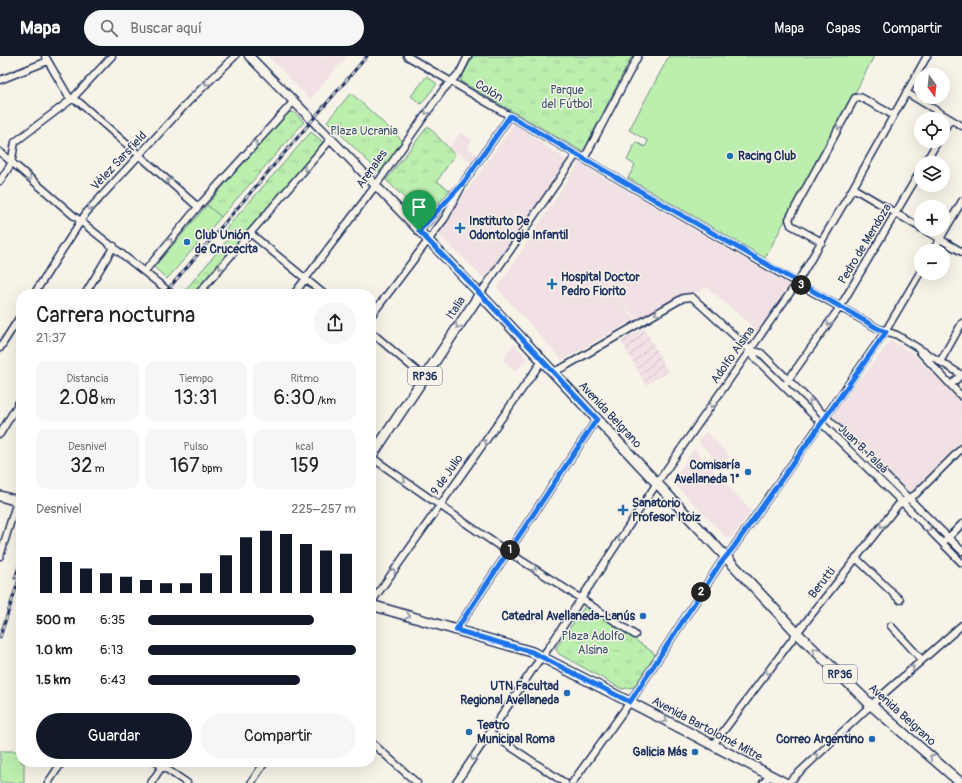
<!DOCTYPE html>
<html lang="es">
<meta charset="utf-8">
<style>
body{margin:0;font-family:Pangolin,sans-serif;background:#f6f6f6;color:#202124;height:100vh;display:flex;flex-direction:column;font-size:15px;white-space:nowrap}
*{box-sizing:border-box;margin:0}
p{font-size:13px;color:#757577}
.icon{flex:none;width:22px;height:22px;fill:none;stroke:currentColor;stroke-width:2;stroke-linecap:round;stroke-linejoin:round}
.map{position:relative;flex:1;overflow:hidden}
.sheet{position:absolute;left:16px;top:233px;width:360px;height:478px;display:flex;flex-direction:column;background:#fff;border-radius:16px;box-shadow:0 4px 16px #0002}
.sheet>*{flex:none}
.needle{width:26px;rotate:165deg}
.controls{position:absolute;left:914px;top:12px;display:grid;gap:8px}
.controls a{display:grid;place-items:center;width:36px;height:36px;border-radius:50%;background:#fff;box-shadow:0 4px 16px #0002;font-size:20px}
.pin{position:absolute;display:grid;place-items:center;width:34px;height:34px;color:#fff;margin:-41px -17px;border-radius:50% 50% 50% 0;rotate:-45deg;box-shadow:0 0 4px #0007}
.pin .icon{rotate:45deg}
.km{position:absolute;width:20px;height:20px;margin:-10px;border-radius:50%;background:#222;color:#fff;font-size:11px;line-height:20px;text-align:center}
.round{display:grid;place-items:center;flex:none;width:42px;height:42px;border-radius:21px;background:#f6f6f6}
.head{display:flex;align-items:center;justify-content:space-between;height:68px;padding:0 20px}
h1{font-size:22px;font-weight:600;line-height:30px}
.figures{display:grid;grid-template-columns:repeat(3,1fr);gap:6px;height:68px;padding:4px 20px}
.figures div{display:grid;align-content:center;border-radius:10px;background:#f6f6f6;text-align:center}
.figures b{font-size:20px;font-weight:600}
.figures small{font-size:11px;font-weight:400}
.figures p{font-size:11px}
.chart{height:112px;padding:8px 20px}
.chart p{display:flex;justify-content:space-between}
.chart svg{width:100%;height:72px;margin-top:4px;stroke:#111827;stroke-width:6}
.primary-button{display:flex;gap:8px;margin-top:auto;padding:8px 20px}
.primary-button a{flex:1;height:46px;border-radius:24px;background:#111827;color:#fff;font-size:16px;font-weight:600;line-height:46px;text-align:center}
.primary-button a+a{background:#f6f6f6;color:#202124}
ul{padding:0 20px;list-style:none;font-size:13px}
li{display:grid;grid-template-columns:64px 48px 1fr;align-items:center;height:30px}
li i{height:10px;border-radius:5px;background:#111827}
header{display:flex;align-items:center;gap:24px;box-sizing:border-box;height:56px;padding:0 20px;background:#111827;color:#fff}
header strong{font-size:19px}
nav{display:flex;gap:22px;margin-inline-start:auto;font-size:14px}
.search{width:280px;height:36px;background:#f6f6f6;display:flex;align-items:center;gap:10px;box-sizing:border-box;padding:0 14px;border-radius:22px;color:#757577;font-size:15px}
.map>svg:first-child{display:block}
.built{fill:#f1e0e4}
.industrial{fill:url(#industrial-furrows)}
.grass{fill:url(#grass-tufts);stroke:#6c8e86}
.pitch{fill:#bceeae;stroke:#6c8e86}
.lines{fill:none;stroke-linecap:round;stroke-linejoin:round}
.street-casing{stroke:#1b2f5e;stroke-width:9}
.secondary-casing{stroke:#1b2f5e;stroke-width:11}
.primary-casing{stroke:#1b2f5e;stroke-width:12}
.street{stroke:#f7f3e8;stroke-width:6}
.secondary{stroke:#f7f3e8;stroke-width:8}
.primary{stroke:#f7f3e8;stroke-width:9}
.rail-casing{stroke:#1b2f5e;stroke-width:3}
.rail{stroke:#f7f3e8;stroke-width:1.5;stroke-dasharray:4.5;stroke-linecap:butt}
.oneway{stroke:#8991a3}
.route-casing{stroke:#fff;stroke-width:8}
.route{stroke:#1a73e8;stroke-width:5}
.poi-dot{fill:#1f6fb2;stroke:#f7f3e8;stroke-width:1.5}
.labels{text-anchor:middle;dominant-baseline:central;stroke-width:3;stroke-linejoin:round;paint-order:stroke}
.shield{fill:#f7f3e8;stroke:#5d6a87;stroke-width:1}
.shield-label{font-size:11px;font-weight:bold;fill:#1b2f5e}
.park-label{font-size:12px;fill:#3b556e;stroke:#f7f3e8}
.street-label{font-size:12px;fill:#1b2f5e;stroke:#f7f3e8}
.poi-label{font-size:12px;font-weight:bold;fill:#1b2f5e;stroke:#f7f3e8;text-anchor:start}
</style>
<header>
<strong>Mapa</strong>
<div class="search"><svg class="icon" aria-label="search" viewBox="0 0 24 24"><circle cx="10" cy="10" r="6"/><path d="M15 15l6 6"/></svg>Buscar aquí</div>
<nav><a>Mapa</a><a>Capas</a><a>Compartir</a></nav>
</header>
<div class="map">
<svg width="962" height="727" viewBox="0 0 962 727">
<defs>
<pattern id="industrial-furrows" width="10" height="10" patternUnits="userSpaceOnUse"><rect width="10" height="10" fill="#f1e0e4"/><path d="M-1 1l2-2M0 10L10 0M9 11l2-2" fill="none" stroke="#cec0c6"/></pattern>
<pattern id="grass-tufts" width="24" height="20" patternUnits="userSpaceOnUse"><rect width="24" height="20" fill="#bceeae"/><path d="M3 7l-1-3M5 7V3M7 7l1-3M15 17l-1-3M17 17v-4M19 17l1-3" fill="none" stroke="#a1cc98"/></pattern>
</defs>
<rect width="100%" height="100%" fill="#f7f3e8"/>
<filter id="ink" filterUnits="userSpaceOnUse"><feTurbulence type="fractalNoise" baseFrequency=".025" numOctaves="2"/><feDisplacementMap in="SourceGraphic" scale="8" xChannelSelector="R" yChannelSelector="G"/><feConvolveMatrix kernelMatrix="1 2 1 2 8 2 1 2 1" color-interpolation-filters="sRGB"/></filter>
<g filter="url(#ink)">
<path class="built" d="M268 0H347L310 43Z
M514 68 570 106 486 224 437 177Z
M461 76 472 84 467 92 477 99 472 107 450 91Z
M579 107 790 229 758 275 707 231 638 264 611 234 635 263 562 304 497 232Z
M891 285 911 296 962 347V384L911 437 831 359Z
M514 288 527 302 516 315 503 304Z
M706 376 730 400 722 411 698 385Z
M694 393 751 455 732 481 727 482 672 425Z"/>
<path class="industrial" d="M644 272 668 316 646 329 621 285Z"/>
<path class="grass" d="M473 0H632L583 96 460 25Z
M351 37 403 85 380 117 327 65Z
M291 56 295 57 304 66 221 161 207 149 286 58Z
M428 70 455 99 437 125 452 136 427 160H423L386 124Z
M311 76 322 85 323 89 195 238H182L229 182 223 176Z
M586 549 654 597 655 600 634 631 622 633 559 598 556 594 557 590Z"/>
<path class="pitch" d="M669 0H874L856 35 835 71 765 202 628 122 635 109 627 104 636 86 645 91 648 85 629 74Z
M427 20 437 28 421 48 411 40Z
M207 149 221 161 167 223 154 211Z
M0 695H21V706H24V727H0Z"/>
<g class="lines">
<g class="street-casing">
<path id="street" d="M45 0 67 38 69 41 80 47 198 151
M407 0 797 227 877 272 897 279 962 319
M0 24 48 5
M907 37 962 70
M943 76 950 63
M0 96 74 160 172 238
M584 103 638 0
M925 107 938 85
M0 125 11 108 15 86 72 43 112 0
M853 132 921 172
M923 173 962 196
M419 175 458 133
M250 177 324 238
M822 186 791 169 789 163 855 42 860 41 893 59
M933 195 962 145
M145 215 198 151 294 45
M34 238 86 157 189 45 235 0
M85 238 114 190
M198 238 331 83
M294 238 376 129 443 34 460 16 468 0
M480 238 576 99
M371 260 445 162 464 126 510 60
M371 276 424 321
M0 292 21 259
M750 294 761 297 962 495
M920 296 962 341
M940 306 962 267
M553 316 564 311 683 242 692 241 750 294 756 303 902 446 962 507
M786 327 840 251 921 114
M951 329 961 319
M0 378 21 343
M371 401C416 433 462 465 508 496 551 523 593 550 635 579
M946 484 962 468
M0 500 17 445
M856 502 900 544
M371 547 542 305
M891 570 922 604
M456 574 597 363
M490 677 565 727
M371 686 417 727
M713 689 797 577 898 449 916 438 962 392
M156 706 187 727
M48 727 62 706
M151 727 165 706
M251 727 265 706
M456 727 535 610 550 590 657 427 797 227 853 132 927 0
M572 727 630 646 720 508 733 492 885 276 921 215
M763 727 770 720
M788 727 871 649 962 569"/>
</g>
<g class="secondary-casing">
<path id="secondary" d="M249 0 331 83 480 238"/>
</g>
<g class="primary-casing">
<path id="primary" d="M371 401 480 238 797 577 871 649 961 727
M0 440 21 446
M371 549 532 596 688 676 785 727"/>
</g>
<use href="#street" class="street"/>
<use href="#secondary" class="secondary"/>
<use href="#primary" class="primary"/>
<g class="rail-casing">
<path id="rail" d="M164 238 367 0
M15 522 21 505
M0 581 21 517"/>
</g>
<use href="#rail" class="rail"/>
</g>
<defs><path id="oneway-chevron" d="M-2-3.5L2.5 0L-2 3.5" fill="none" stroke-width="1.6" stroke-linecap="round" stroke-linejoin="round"/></defs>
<g class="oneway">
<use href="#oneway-chevron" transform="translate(207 27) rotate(136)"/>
<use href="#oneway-chevron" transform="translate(427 56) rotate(126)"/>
<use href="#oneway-chevron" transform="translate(839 71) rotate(119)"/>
<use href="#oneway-chevron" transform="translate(255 87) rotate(-48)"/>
<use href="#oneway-chevron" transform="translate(306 113) rotate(131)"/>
<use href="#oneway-chevron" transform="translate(29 122) rotate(41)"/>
<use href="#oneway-chevron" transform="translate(169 125) rotate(-138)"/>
<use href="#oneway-chevron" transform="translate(90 152) rotate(132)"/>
<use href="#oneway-chevron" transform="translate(170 185) rotate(-50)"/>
<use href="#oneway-chevron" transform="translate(221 211) rotate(130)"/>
<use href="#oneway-chevron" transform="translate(657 257) rotate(150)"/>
<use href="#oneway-chevron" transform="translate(829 267) rotate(125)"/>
<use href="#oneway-chevron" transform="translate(458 270) rotate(123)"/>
<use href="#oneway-chevron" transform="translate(811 346) rotate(-135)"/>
<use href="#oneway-chevron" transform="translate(712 349) rotate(125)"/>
<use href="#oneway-chevron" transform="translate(484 386) rotate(-55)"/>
<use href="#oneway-chevron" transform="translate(403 424) rotate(35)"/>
<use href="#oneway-chevron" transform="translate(882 469) rotate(128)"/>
<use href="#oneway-chevron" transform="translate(929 473) rotate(45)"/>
<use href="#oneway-chevron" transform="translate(620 483) rotate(123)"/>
<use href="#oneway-chevron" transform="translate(534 512) rotate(32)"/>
<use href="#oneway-chevron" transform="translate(393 515) rotate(-55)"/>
<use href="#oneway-chevron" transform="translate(408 560) rotate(17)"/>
<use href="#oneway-chevron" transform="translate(815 594) rotate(-136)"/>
<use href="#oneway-chevron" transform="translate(912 612) rotate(-42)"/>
<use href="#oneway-chevron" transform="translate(768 616) rotate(127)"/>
<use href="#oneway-chevron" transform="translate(665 664) rotate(27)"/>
<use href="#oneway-chevron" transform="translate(816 700) rotate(-43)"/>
<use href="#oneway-chevron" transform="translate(932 701) rotate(-139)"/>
<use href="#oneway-chevron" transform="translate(473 702) rotate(124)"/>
</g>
</g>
<g class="lines" filter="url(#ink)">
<g class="route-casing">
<path id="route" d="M510 60 877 272 886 276 733 492 720 508 630 646 532 596 456 574 597 363 488 246 419 175 464 126Z"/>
</g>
<use href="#route" class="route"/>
</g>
<g class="poi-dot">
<circle cx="730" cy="100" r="4"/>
<path d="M458 166h4v4h4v4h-4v4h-4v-4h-4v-4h4z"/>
<circle cx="187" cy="186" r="4"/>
<path d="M550 222h4v4h4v4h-4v4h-4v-4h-4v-4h4z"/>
<circle cx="748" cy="416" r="4"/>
<path d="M621 448h4v4h4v4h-4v4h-4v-4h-4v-4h4z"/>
<circle cx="643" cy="560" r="4"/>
<circle cx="567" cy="637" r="4"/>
<circle cx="469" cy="676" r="4"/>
<circle cx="872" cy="683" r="4"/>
<circle cx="695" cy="696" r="4"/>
</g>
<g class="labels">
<g class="shield">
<rect x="408" y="311" width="34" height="18" rx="3"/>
<rect x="823" y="609" width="34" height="18" rx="3"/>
</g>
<g class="shield-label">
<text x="425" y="320">RP36</text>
<text x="840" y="618">RP36</text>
</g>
<g class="park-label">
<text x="567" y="34">Parque<tspan x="567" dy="14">del Fútbol</tspan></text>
<text x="364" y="75">Plaza Ucrania</text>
<text x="593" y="580">Plaza Adolfo<tspan x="593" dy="14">Alsina</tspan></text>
</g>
<g class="street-label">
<text transform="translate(489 35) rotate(31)">Colón</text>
<text transform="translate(119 105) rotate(-47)">Vélez Sarsfield</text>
<text transform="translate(372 113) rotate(-55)">Arenales</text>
<text transform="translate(865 188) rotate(-59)">Pedro de Mendoza</text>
<text transform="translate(456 252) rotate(-56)">Italia</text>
<text transform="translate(733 299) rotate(-55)">Adolfo Alsina</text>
<text transform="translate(610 359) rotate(47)">Avenida Belgrano</text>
<text transform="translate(863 393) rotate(44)">Juan B. Palaá</text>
<text transform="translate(447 419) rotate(-55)">9 de Julio</text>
<text transform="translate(822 527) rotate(-52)">Berutti</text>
<text transform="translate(902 659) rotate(42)">Avenida Belgrano</text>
<text transform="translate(707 673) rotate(28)">Avenida Bartolomé Mitre</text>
</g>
<g class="poi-label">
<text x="738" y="100">Racing Club</text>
<text x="469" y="165">Instituto De<tspan x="469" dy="14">Odontologia Infantil</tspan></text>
<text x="195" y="179">Club Unión<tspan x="195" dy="14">de Crucecita</tspan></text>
<text x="561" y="221">Hospital Doctor<tspan x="561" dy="14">Pedro Fiorito</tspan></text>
<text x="740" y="409" text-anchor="end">Comisaría<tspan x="740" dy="14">Avellaneda 1°</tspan></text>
<text x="632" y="447">Sanatorio<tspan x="632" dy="14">Profesor Itoiz</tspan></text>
<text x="635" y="560" text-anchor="end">Catedral Avellaneda-Lanús</text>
<text x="559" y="630" text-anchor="end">UTN Facultad<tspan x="559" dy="14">Regional Avellaneda</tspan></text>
<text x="477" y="669">Teatro<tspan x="477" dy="14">Municipal Roma</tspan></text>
<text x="864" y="683" text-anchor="end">Correo Argentino</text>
<text x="687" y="696" text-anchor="end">Galicia Más</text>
</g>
</g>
</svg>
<div class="controls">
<a><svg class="needle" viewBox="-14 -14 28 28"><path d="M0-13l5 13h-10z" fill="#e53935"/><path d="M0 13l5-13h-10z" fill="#757577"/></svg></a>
<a><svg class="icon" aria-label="locate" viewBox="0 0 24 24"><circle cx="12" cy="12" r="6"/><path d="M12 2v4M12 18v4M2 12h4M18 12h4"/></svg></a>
<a><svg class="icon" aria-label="layers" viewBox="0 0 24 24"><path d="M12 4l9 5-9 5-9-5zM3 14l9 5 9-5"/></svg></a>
<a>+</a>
<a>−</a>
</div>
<div class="pin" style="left:419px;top:175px;background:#1e9e55"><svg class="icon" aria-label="arrive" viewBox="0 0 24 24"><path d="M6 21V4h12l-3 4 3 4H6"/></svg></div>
<b class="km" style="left:510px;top:494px">1</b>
<b class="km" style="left:701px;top:536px">2</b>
<b class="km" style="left:801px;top:229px">3</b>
<section class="sheet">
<div class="head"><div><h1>Carrera nocturna</h1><p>21:37</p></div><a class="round"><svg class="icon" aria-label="share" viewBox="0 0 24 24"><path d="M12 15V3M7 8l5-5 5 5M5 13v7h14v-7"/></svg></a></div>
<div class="figures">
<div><p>Distancia</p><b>2.08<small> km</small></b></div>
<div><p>Tiempo</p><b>13:31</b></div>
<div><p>Ritmo</p><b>6:30<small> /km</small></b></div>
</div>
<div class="figures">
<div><p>Desnivel</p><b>32<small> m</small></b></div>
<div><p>Pulso</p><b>167<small> bpm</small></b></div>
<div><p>kcal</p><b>159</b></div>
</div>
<div class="chart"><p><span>Desnivel</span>225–257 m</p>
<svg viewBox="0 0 160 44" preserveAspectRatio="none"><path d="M5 44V22M15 44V25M25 44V29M35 44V32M45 44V34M55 44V36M65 44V38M75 44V38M85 44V32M95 44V21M105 44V10M115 44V6M125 44V8M135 44V14M145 44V18M155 44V20"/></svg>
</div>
<ul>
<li><b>500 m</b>6:35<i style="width:80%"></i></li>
<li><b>1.0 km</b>6:13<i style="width:100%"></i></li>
<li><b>1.5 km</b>6:43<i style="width:73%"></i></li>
</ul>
<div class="primary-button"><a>Guardar</a><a>Compartir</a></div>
</section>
</div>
